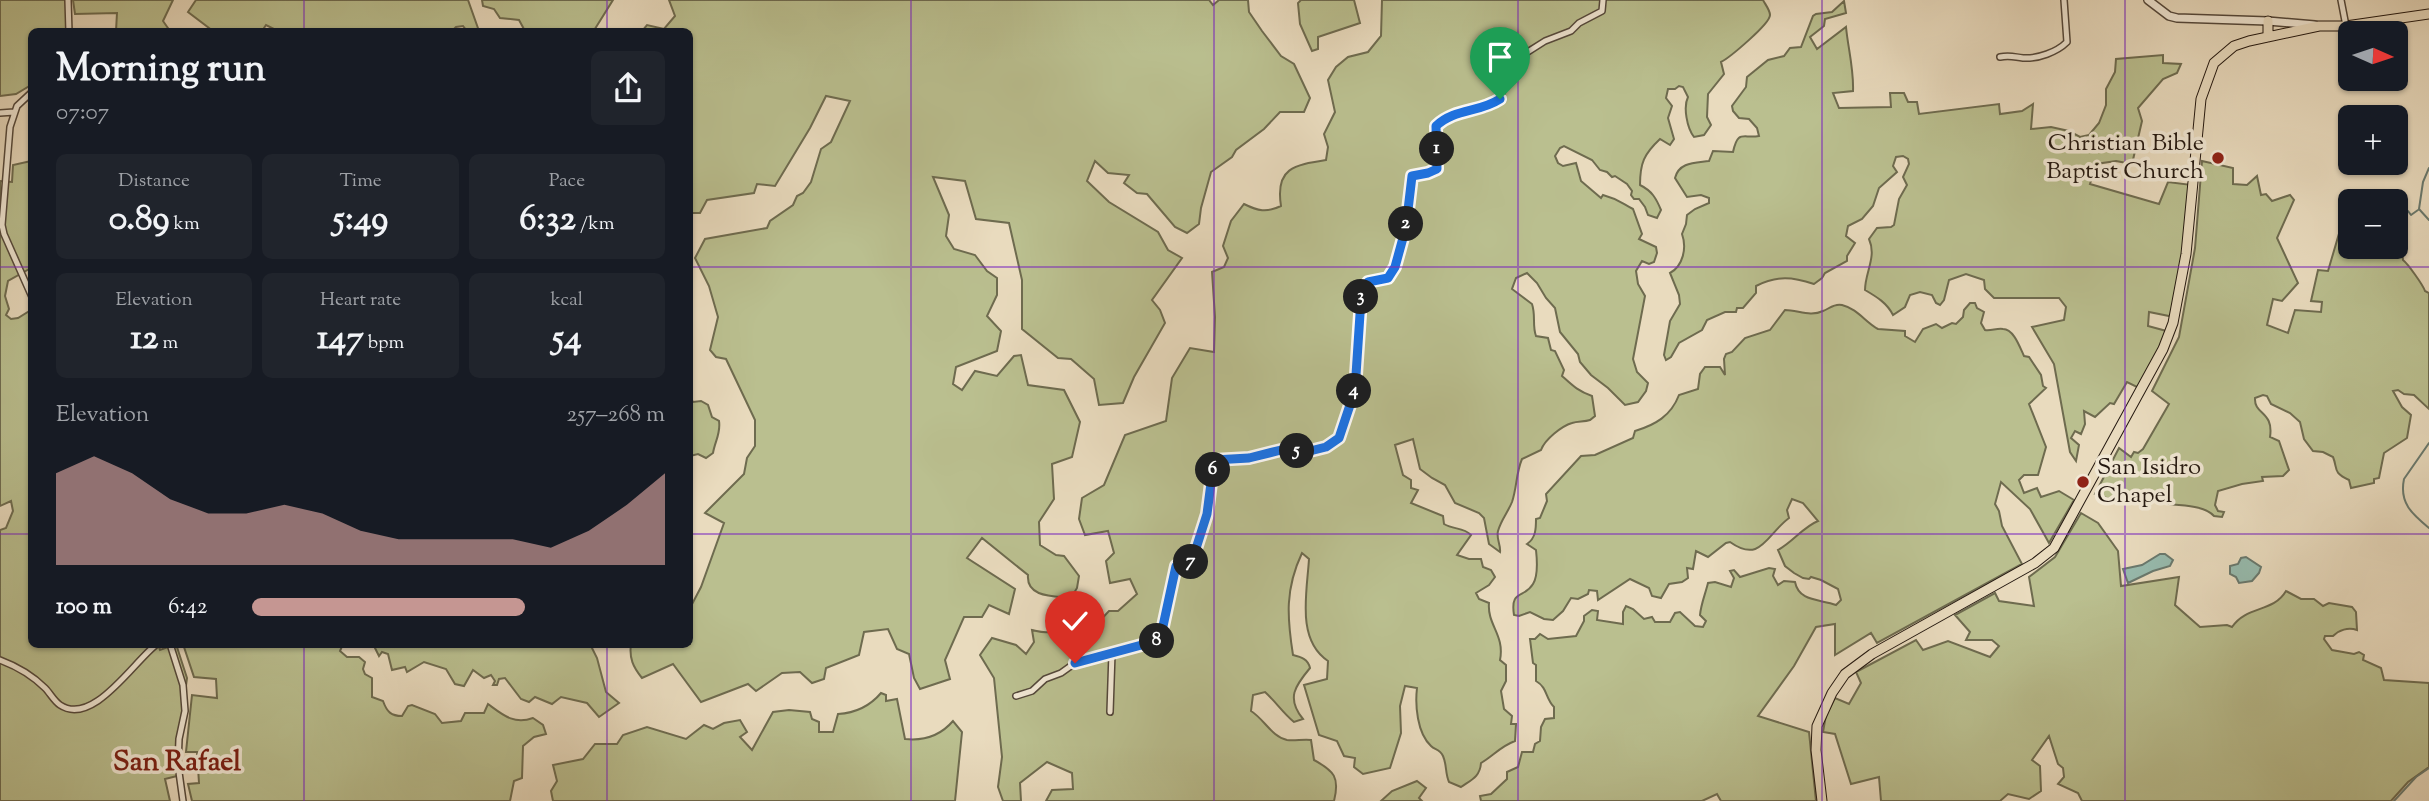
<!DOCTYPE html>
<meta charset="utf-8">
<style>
body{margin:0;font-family:"Sorts Mill Goudy",serif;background:#20242c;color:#f1f3f6;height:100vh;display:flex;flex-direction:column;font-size:26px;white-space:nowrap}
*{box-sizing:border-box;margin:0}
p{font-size:23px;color:#9ea1a6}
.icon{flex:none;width:38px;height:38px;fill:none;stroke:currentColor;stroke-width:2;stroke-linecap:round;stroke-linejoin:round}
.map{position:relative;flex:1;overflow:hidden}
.details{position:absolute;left:28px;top:28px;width:665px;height:620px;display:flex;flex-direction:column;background:#171b24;border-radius:10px;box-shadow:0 2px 5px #0004}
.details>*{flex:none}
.needle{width:46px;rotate:93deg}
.controls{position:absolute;left:2338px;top:21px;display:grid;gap:14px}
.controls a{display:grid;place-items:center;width:70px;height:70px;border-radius:10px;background:#171b24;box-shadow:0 2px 5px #0004;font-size:35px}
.pin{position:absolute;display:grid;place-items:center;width:60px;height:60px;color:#fff;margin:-72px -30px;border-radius:50% 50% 50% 0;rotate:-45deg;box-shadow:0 0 7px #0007}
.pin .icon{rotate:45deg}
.km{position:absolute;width:35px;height:35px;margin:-18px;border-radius:50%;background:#222;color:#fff;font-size:19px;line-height:35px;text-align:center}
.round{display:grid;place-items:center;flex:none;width:74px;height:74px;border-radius:10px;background:#20242c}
.head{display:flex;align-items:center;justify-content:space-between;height:119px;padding:0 28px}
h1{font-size:38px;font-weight:800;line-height:52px}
.figures{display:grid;grid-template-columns:repeat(3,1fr);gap:10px;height:119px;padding:7px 28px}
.figures div{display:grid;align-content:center;border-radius:10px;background:#20242c;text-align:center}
.figures b{font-size:35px;font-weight:800}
.figures small{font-size:19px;font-weight:400}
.figures p{font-size:19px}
.chart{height:196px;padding:14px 28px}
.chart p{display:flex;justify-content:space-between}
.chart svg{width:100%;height:126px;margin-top:7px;fill:#c59692;opacity:.7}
ul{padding:0 28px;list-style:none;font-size:23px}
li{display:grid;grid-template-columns:112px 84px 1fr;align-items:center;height:52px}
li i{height:18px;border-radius:9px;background:#c59692}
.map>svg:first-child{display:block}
.green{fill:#babf8f;stroke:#6e6b4f;stroke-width:2}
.water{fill:#97bbae;stroke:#69796e;stroke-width:2}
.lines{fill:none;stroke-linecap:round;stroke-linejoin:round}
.stream{stroke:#69796e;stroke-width:2}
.minor-casing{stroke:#54483b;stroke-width:8}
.tertiary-casing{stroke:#54483b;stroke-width:10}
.primary-casing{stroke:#23170f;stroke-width:11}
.minor{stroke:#f1e8d5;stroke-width:5}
.tertiary{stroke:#f1e8d5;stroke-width:7}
.primary{stroke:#e9dbbe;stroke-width:9}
.route-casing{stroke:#fff;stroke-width:14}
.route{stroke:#1a73e8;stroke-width:9}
.grid{fill:none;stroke:#7b2cbf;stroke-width:2;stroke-opacity:0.55}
.poi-dot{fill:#8f2418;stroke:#f1e8d5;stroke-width:2.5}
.labels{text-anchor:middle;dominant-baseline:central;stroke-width:7;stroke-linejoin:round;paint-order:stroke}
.poi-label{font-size:24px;fill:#23170f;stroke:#f1e8d5;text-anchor:end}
.quarter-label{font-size:28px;font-weight:bold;fill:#7a1f14;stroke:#f1e8d5}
</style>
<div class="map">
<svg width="2429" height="801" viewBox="0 0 2429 801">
<rect width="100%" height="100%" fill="#e9dbbe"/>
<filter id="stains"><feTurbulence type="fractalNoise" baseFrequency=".00286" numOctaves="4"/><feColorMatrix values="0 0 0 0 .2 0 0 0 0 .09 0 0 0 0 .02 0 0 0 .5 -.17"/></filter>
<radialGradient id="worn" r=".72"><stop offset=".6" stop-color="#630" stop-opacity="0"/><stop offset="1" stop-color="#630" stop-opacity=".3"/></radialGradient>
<path class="green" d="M0 0H68L67 31 32 32 31 85 16 94 0 96Z
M73 0H173L163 21 170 31H116L117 13 75 14Z
M196 0H468L479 31H467L463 26 456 27 451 32H280L266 25 262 31H213L188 12Z
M482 0H613L593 32 525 31 519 20 500 18 494 9 483 6Z
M669 0H1209L1213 5 1219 0H1248L1249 12 1262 31 1281 56 1294 64 1310 98 1304 112H1280L1264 129 1236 150 1232 157 1211 172 1201 208 1199 224 1187 233 1175 227 1147 194 1137 193 1124 183 1129 175 1108 173 1095 161 1087 181 1109 202 1158 232 1168 250 1182 258 1152 300 1160 310 1165 323 1134 377 1123 403 1099 405 1094 379 1071 359 1058 358 1022 329V280L1009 223 976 219 965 181 933 177 949 215 946 236 954 249 975 255 987 271 997 278V295L987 316 1001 331 997 351 956 367 953 384 962 390 975 371 997 376 1014 356 1021 355 1028 385 1064 390 1080 422 1072 457 1052 464 1054 499 1039 522 1040 545 1056 555 1064 556 1079 576 1077 588 1071 598C1055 596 1026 598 1028 575L982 538 967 558 1015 589 1009 614 989 605 982 617H964L945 660 950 679 920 689 914 678 909 654 897 649 888 629 864 632 859 655 826 668 824 679 812 683 800 672 782 673 756 691 748 684 701 702 673 664 642 678C633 667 629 658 631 644H690V608L701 587 724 523 705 513 744 474 747 458 755 446V420L726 359 716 357 710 350 718 317 709 286 695 258 705 239 767 228 770 221 793 205 797 196 803 193 811 182 821 149 831 142 850 101 826 96 810 128 775 186 757 184 754 193 707 200 700 213H690V32L642 31 647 25 664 29 675 16Z
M1301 0H1354L1360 23 1318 37V49L1312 51 1300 24 1298 3Z
M1382 0H1763C1765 4 1770 10 1770 15 1770 24 1729 58 1721 62L1724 74 1708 94 1707 117 1711 125 1704 135 1694 137C1687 128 1683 107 1688 97L1683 87 1679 86 1675 89H1668L1666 98 1672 106 1668 118 1674 139 1670 145 1660 139C1644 154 1640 163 1640 185 1652 191 1656 198 1661 210L1657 218 1648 215 1645 207 1639 199H1634L1631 195 1632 191 1627 184 1615 176 1612 177 1607 172 1600 170 1592 160 1564 146 1560 148 1555 156 1558 163 1563 166 1576 163 1581 181 1601 198 1603 195C1618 199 1620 202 1633 209L1642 234 1639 239 1656 247 1657 253 1654 262 1649 264 1642 261 1636 271 1638 284 1645 296 1633 359 1637 372 1648 383 1646 391 1638 402 1625 405 1608 388 1591 375 1580 362 1578 354 1560 332 1555 308 1546 298 1537 283 1527 273 1516 278 1512 289 1532 304C1536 316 1532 325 1536 336L1548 338 1551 350 1555 351 1564 370 1562 376C1573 386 1578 391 1592 396L1595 416 1590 420C1584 422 1578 421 1572 423 1562 426 1545 439 1541 450L1522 459C1516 473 1517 487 1512 502 1508 512 1501 520 1498 531 1496 539 1501 545 1500 552L1489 544 1484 518 1479 513 1455 503 1445 485 1432 478 1420 469 1413 439 1395 445 1403 475 1411 480V488L1418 490 1411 503 1443 516 1444 524C1454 530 1463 527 1471 535L1457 555 1469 559H1481L1483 567 1491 570 1495 577 1489 585 1476 593 1479 599 1489 603C1487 625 1505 635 1500 660L1506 665V681L1501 691 1504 709 1512 716 1511 724H1516L1515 741C1501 746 1493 756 1481 763 1480 777 1471 780 1461 787L1449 782C1445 773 1447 765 1443 756 1440 749 1435 750 1431 746 1417 733 1415 705 1417 688L1405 686 1400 706 1401 733 1390 768 1363 774 1354 767 1355 758 1344 756 1337 741 1319 735 1304 685 1327 679 1328 661C1296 640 1307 592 1309 559L1302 553C1285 589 1287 617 1293 655 1301 657 1308 659 1310 668 1295 686 1286 698 1303 719L1294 722C1283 713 1276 702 1265 692L1253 695 1251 711C1264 719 1272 737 1287 740 1294 741 1304 739 1311 740L1314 760C1334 771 1340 777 1334 801H1046L1052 790 1073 789 1072 773 1047 762 1020 783 1021 801H1003L998 787 1002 757 994 678 980 655 992 638 1016 645 1026 654 1034 642 1032 630C1037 631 1043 633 1049 632 1064 632 1078 621 1094 627L1109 611H1118L1137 594 1130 579 1110 583 1106 561 1114 553 1108 531 1085 535 1079 519 1082 498 1104 485 1125 435 1166 421 1172 378 1190 348 1214 352 1215 317 1212 272 1224 267 1228 258 1223 246 1231 221 1244 204C1258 211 1266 213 1281 206 1275 168 1294 165 1326 160L1328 147 1324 134 1335 112 1328 80 1336 67 1348 57 1368 52 1381 36Z
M1844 1 1846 13 1825 19 1824 26 1810 37 1817 49 1846 27C1848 48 1854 70 1853 91L1833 93 1839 108 1891 107 1890 93H1904L1908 102H1917L1919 114 1999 104 2000 114 2022 111 2033 104 2031 129 2051 127 2069 131 2080 137 2089 135 2099 123 2106 105V89L2115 72 2116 59 2163 55V63L2181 64 2177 73 2163 79 2138 108 2142 121 2132 164 2116 161 2096 164 2090 184 2159 204 2168 182 2192 185 2174 317 2149 312 2148 326 2170 332 2141 389 2127 382 2114 404 2110 403 2095 417 2084 411 2085 424 2081 434 2075 431 2071 438 2079 445 2076 461 2070 452 2054 364 2032 327 2064 320 2066 307 2059 298H1994L1985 289 1984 280 1966 274 1949 280 1944 300 1940 305 1936 303 1932 295 1920 292 1910 295 1905 307 1893 315C1887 303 1877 297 1865 290 1865 272 1877 257 1869 239L1877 228 1891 227 1894 225 1899 199 1907 185 1903 177 1909 164 1908 159 1903 156 1896 157 1893 166 1897 172 1879 188 1873 206 1862 219 1848 226 1846 236 1855 243 1847 256V261L1825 273 1822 278 1814 284C1793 277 1777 275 1756 286V293L1743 308H1737L1736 312H1725L1707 320 1702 330 1679 343 1671 357 1666 360 1664 355 1670 321 1680 304 1679 295 1670 273C1683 266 1687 248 1682 234L1686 224 1687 215 1695 209 1709 203V198L1701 195 1687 197 1675 178C1679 162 1695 163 1709 161L1713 151 1733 152C1738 129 1743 139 1759 136L1757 128 1749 119 1739 118 1733 111 1732 106 1746 87 1747 77 1768 60 1784 56 1790 48 1801 47 1813 16 1816 14 1832 12Z
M31 161V268L8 281 5 296 9 309 6 315 11 319 18 318 31 310 32 644H158L160 650 176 644 187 678 180 730 179 758 169 759 170 769 180 768 181 775 165 779 170 801H0V530L6 528 13 511 11 501 0 506V181L12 182 13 165Z
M2202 161 2233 168V184L2247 185 2257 176 2261 195 2266 194 2272 201 2290 195 2294 200 2277 238 2298 283 2282 301 2273 299 2267 325 2288 333 2295 310 2321 312 2322 302 2311 301 2318 270 2328 271 2343 220 2347 192C2359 189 2361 193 2370 201H2350V247H2396V239L2402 248 2403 260C2408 264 2423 285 2425 291L2429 293V409L2414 395 2404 394 2398 390 2393 391 2402 407 2411 415 2407 438 2384 453 2379 478 2374 479V483L2351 488 2349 480C2332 472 2338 469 2333 457L2323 452 2313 451 2304 439 2300 422 2290 413 2271 404 2267 396 2263 395 2255 398C2254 415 2274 411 2270 437L2279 441 2289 470 2283 476 2262 477 2263 481 2242 484 2218 491 2215 505 2218 511 2224 512 2222 517 2214 516C2204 505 2183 506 2169 504 2162 503 2154 497 2147 494L2115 501 2095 494 2119 448 2131 457 2134 452 2138 453 2143 449 2169 404 2152 391 2179 337 2195 248Z
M1970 303H1975L1977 308 1984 312 1981 323 1985 330C1991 331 1997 328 2003 329 2014 329 2020 348 2024 356L2029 357 2041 375 2043 386 2046 388 2029 404 2046 447 2038 475H2024L2019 480 2024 493 2037 488 2041 497 2059 491 2074 500 2049 543 2030 509 2001 482 1995 504 1999 511 2002 526 2022 564 1877 643 1871 633 1835 655V624L1816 627 1794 666 1758 716 1809 732 1816 801H1721L1717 794 1702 801H1481L1480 796 1491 794 1507 779V772L1518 767 1522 752H1533L1535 744 1540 741 1541 727 1545 719 1554 718V707C1545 698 1548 688 1536 681V665L1533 663 1530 639H1535L1540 634 1548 639 1576 636 1584 621V616L1592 610 1598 611 1597 620 1623 624V612L1626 606 1633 609 1644 619 1652 617 1655 622H1670L1675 613 1680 612 1695 626 1703 627 1706 621 1700 615C1701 604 1705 595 1708 583L1715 582 1731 587 1734 578 1730 571 1734 570 1740 577 1769 568 1775 569 1773 576 1778 585 1784 581 1795 582C1799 602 1820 599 1836 605L1841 600 1838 589 1821 580 1811 577 1809 579 1803 578 1794 573 1785 566 1778 550C1793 542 1803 527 1818 521L1803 503 1792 499 1787 510 1789 518C1766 535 1761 564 1730 542L1726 543 1708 557 1696 551 1693 569 1687 568 1688 578 1682 582 1669 584 1661 598 1652 596 1649 588 1630 579 1598 600 1597 591 1589 590 1588 594 1578 599 1571 598 1563 611 1553 620 1544 619 1530 612 1519 616 1514 615C1510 589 1524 599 1533 584 1538 576 1537 559 1536 550L1527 544C1536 538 1536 528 1536 519L1540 518 1547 501 1546 494 1581 456 1595 455 1633 438 1635 431C1655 425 1671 416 1679 395L1698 389 1700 374 1705 367H1720L1725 375 1724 359 1726 354 1732 352 1745 338 1770 330 1785 310C1798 310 1810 317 1823 311 1829 309 1834 303 1842 305 1858 309 1865 322 1878 329L1905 331V336L1915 342 1923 329 1936 324 1942 328 1952 323 1956 324 1963 317 1964 310Z
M690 397 693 402 701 401 708 405 712 417 719 421C721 433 715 441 713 453L706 458 698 454 690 456Z
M2081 513 2098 523 2118 551 2121 586 2179 577 2175 605 2200 627 2227 625 2232 627C2247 605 2273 613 2286 591L2301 599H2314L2323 606 2329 603 2352 607 2356 612 2357 630C2348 627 2339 630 2333 636H2325L2324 639 2332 650 2354 654 2359 652 2364 655 2363 660 2381 668 2384 680 2429 683V767L2408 782 2391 801H2082L2078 793 2058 784 2064 777 2063 768 2058 764 2049 736 2032 760 2040 766 2041 791 2029 799 2008 794 2000 801H1881L1879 777 1851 784 1835 734 1823 732 1826 715 1835 698 1849 704 1861 683 1856 672 1916 640 1923 650 1948 641 1990 657 1999 646 1992 640H1966L1970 632 1955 615 1995 593 1999 601 2034 606 2029 577 2055 557Z
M183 644H343L340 651 347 657H359L365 662 363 669 365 674 372 678V697L383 701C387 712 391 716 402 716L408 706 412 705 435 714 442 723 461 721 465 713H484L488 704C503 715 514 725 533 718L543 725 546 734 534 737 523 746 522 778 514 781 510 801H192L188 784 199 783 197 752H186L192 695 217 698 216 679 194 677Z
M373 644H590L597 658 606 692 619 703 599 717 587 703 561 697 552 704 535 697 529 702 521 699 505 678 499 679 497 685H493L495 681 491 675 484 678 473 670 464 686 455 684 446 669 424 662 407 672 405 667 392 670 388 654 382 652 379 656Z
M881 693 886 695V701L897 699 905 739C924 741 941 735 953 721L962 732 955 801H553L551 791 557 781 553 765 583 759 595 744H617L623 735 647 727 686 739 704 725 713 729 724 723 740 720 747 732 740 737 752 750 773 712 789 710 810 712 812 719 819 722V732H833L838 714C855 713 870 706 881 693Z
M1417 781 1426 788 1419 798 1422 801H1381L1392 791Z"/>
<path class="water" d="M2160 554H2165L2173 560 2170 566 2153 571 2128 583 2123 569 2142 565Z
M2246 557 2261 567 2259 573 2252 581 2239 583 2236 577 2230 574V566L2238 564 2241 558Z"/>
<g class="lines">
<path class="stream" d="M2429 168 2423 182 2419 209 2429 220
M2400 212 2408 211 2411 215 2418 210
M2429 443 2404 479C2399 503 2412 514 2429 528
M2394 801 2416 777 2429 768"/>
<g class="minor-casing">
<path id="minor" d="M68 0 69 32
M2341 0 2346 26
M2000 57C2010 55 2014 57 2023 58 2038 59 2057 52 2067 42L2064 0
M32 92 17 106 10 127 2 225 4 234 32 297
M0 113 14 112
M170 644 183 685 185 711 179 739 178 765 183 801
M0 660C16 666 33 676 45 688 50 693 54 701 60 705 93 727 134 661 157 644
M1016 696 1032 691 1045 679 1061 673 1075 663 1160 640 1176 566 1192 561 1207 514 1214 460 1249 458 1281 450 1310 451 1326 447 1339 438 1355 390 1361 299 1368 282 1388 278 1395 267 1406 227 1411 176 1428 173 1437 168 1436 126 1445 117 1487 108 1500 99 1510 67 1523 55 1545 41 1571 31 1579 23 1602 11 1603 0
M1110 712 1112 653"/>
</g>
<g class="tertiary-casing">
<path id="tertiary" d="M2148 0 2169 16 2177 18 2268 21 2315 25"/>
</g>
<g class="primary-casing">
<path id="primary" d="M2268 21V37
M1822 801 1816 750 1817 726 1832 693 1845 674 1872 654 2035 563 2054 548 2163 349 2173 323 2186 254 2201 99 2214 63 2234 46 2249 41 2319 26H2346L2429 14"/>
</g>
<use href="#minor" class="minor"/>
<use href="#tertiary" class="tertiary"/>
<use href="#primary" class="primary"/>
</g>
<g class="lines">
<g class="route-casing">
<path id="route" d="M1075 663 1160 640 1176 566 1192 561 1207 514 1214 460 1249 458 1281 450 1310 451 1326 447 1339 438 1355 390 1361 299 1368 282 1388 278 1395 267 1406 227 1412 176 1428 173 1437 169 1436 126C1455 108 1479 113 1500 99"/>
</g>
<use href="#route" class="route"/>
</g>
<path class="grid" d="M304 0V32M607 0V32M911 0V801M1214 0V801M1518 0V801M1822 0V801M2125 0V801M0 267H32M690 267H2429M0 534H32M690 534H2429M304 644V801M607 644V801"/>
<g class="poi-dot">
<circle cx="2218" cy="158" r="7"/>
<circle cx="2083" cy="482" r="7"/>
</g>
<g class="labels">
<g class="poi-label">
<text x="2204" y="144">Christian Bible<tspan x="2204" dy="28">Baptist Church</tspan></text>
<text x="2097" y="468" text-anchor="start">San Isidro<tspan x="2097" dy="28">Chapel</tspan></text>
</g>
<g class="quarter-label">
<text x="177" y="763">San Rafael</text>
</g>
</g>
<rect width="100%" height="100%" filter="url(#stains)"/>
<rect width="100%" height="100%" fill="url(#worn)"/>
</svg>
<div class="controls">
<a><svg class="needle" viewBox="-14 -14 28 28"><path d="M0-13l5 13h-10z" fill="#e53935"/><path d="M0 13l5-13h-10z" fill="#9ea1a6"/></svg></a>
<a>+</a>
<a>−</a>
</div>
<div class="pin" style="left:1500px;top:99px;background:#1e9e55"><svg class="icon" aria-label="arrive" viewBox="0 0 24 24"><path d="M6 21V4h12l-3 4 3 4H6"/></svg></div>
<div class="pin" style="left:1075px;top:663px;background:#d93025"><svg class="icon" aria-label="check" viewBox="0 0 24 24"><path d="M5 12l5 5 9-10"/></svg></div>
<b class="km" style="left:1437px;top:149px">1</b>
<b class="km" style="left:1406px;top:224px">2</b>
<b class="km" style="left:1361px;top:297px">3</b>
<b class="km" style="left:1354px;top:391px">4</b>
<b class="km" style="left:1297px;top:451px">5</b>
<b class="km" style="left:1213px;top:470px">6</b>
<b class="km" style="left:1191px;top:562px">7</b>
<b class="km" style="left:1157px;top:641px">8</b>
<section class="details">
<div class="head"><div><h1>Morning run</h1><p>07:07</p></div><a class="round"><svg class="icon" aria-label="share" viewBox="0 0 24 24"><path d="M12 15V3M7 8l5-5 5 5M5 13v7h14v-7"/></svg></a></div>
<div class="figures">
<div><p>Distance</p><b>0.89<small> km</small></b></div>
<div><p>Time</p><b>5:49</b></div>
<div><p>Pace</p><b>6:32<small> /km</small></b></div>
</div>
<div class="figures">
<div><p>Elevation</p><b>12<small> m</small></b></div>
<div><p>Heart rate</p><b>147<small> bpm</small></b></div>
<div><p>kcal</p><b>54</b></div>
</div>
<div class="chart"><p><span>Elevation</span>257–268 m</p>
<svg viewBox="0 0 160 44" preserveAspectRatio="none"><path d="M0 44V12L10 6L20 12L30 21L40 26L50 26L60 23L70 26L80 32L90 35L100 35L110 35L120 35L130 38L140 32L150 23L160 12V44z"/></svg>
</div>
<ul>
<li><b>100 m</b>6:42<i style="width:66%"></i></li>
</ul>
</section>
</div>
